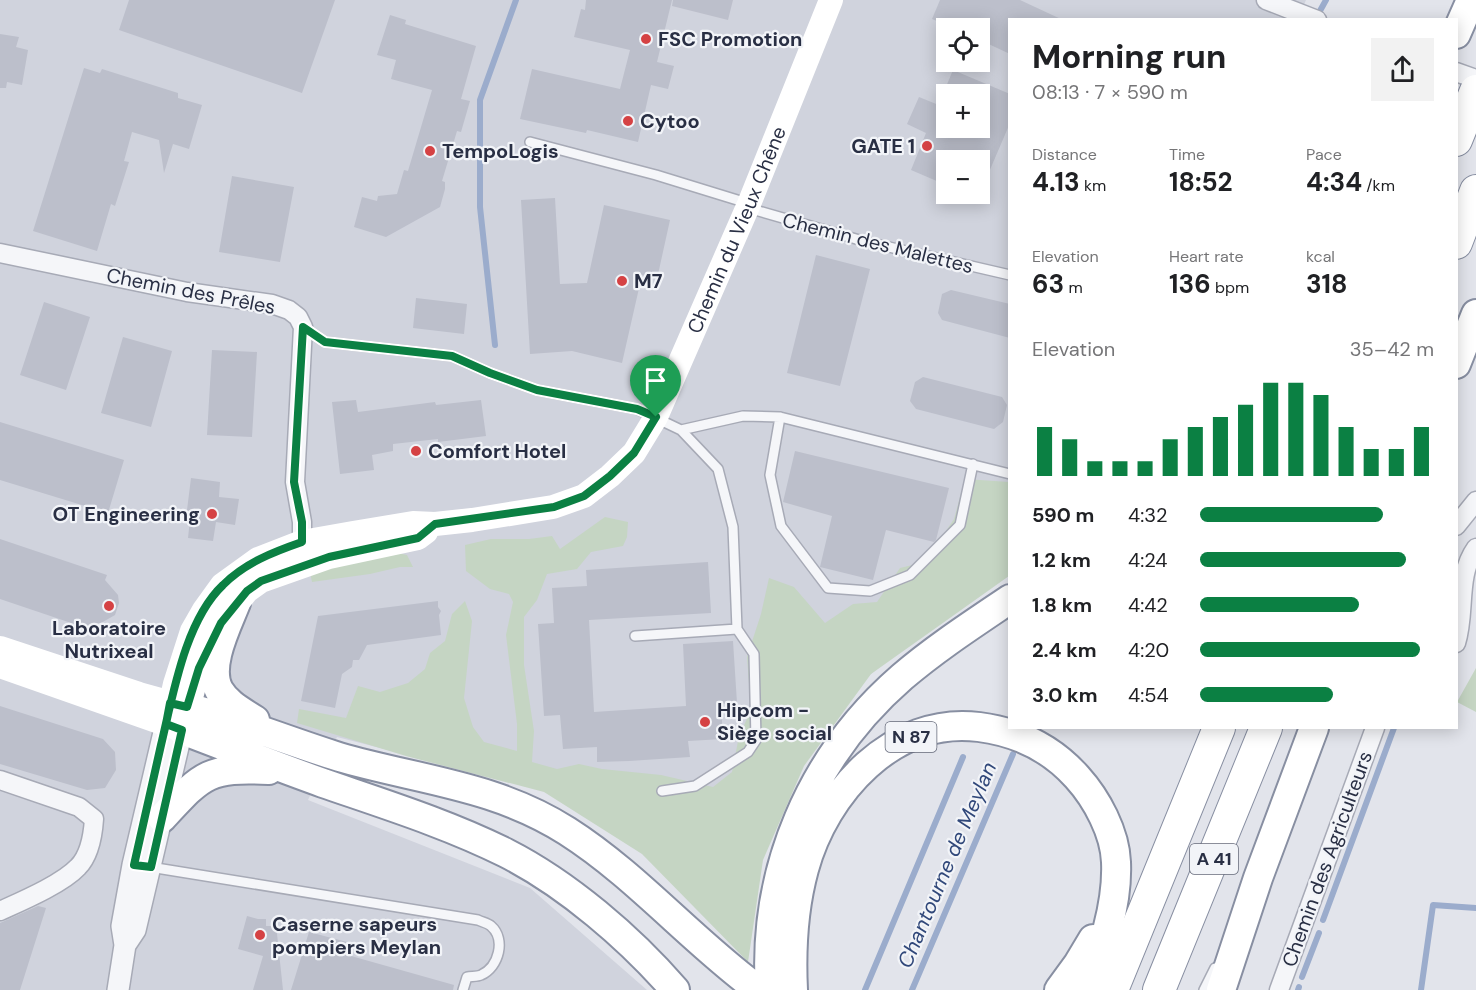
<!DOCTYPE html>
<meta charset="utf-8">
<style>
body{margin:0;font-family:"DM Sans",sans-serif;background:#f2f2f2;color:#202124;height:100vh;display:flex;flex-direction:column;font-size:22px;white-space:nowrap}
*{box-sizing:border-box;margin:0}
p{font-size:20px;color:#757577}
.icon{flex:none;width:33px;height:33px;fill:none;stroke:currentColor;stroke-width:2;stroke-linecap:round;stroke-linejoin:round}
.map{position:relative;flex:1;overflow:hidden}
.sheet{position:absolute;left:1008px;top:18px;width:450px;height:711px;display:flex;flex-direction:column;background:#fff;border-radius:0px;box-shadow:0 3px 15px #0003}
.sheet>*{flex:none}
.buttons{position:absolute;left:936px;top:18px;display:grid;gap:12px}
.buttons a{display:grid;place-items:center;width:54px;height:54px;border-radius:0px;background:#fff;box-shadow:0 3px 15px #0003;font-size:30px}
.pin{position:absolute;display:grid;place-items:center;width:51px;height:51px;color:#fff;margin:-62px -26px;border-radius:50% 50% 50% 0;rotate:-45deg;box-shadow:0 0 6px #0007}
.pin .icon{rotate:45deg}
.round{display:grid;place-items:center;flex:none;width:63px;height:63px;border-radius:0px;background:#f2f2f2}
.overview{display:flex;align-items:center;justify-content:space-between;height:102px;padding:0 24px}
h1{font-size:33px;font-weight:700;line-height:45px}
.figures{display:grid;grid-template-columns:repeat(3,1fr);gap:9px;height:102px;padding:6px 24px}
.figures div{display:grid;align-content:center}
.figures b{font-size:26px;font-weight:700}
.figures small{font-size:16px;font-weight:400}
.figures p{font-size:16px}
.chart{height:168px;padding:12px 24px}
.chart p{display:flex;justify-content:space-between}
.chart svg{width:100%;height:108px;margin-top:6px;stroke:#0b8043;stroke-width:6}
ul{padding:0 24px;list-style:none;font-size:20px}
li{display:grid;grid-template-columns:96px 72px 1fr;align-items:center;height:45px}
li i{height:15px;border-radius:8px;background:#0b8043}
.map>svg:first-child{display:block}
.built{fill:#d0d3dd;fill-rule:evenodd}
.green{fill:#c5d5c3}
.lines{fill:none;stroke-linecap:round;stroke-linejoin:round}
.stream{stroke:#9baccc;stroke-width:6}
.building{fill:#bcbfcb}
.service-casing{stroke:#a7aab6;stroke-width:12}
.minor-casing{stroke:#a7aab6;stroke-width:21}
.tertiary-casing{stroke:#a7aab6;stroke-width:24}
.trunk-casing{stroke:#888fa2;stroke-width:32}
.motorway-casing{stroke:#888fa2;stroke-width:34}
.service{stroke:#f5f6f9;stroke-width:9}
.minor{stroke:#f5f6f9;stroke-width:18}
.tertiary{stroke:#f5f6f9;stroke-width:21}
.secondary{stroke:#fff;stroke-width:24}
.trunk{stroke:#fff;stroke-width:28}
.motorway{stroke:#fff;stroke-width:32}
.route-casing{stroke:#fff;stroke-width:12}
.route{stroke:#0b8043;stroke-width:8}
.poi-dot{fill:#d54244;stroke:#f2f4f8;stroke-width:2}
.labels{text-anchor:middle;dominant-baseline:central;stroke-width:4.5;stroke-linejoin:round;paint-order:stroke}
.shield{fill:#f2f4f8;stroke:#656a7a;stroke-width:1.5}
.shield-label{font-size:18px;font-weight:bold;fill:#292f44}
.poi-label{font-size:20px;font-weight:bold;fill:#292f44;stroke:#f2f4f8;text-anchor:start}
.street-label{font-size:20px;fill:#292f44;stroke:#f2f4f8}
.water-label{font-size:21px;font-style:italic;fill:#31487a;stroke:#f2f4f8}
</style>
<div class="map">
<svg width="1476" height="990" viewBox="0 0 1476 990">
<rect width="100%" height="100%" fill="#e2e4eb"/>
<path class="built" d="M0 0H1306L1298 19 1010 20 1009 559 871 674 695 828 337 737 308 800 530 888 647 990H0ZM946 28H980V62H946ZM946 94H980V128H946ZM946 160H980V194H946Z"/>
<path class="green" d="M965 479 1009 482V576L871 674 804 766 763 860 748 962 642 854 544 792 406 756 297 723 299 709 346 718 358 686 380 692 408 683 425 669 430 653 445 641 452 614 465 601 472 621 464 698 473 727 484 742 517 751V724L506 635 513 602 509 594 490 589 466 571 465 545 491 539H529L552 536 560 549 605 517 628 522 627 537 623 546 591 552 577 569 547 574 537 600 524 617V665L534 731 532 762 557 769 579 764 602 769 661 775 713 787 732 772 739 736 751 710 747 657 761 614 769 578 794 587 825 623 853 604 877 602 900 568 925 562 954 519Z
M388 551 407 555 413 567H400L370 574 312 582 309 568Z
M1476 668V712L1457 702Z"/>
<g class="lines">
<path class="stream" d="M1316 18 1326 0
M495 345 480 207V100L516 0
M1323 920 1394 728
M1302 977 1319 933
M865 990 963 757
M912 990 1013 754
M1298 990 1299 987
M1421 990 1433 905 1476 908"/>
</g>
<path class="building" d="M129 0H335L302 93 119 30Z
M586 0H672L657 62 674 66 668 89 651 85 638 142 587 130 586 133 520 119 532 69 620 89 630 50 574 37 581 9 585 10Z
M673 0H733L728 20 672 6Z
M940 0H1020L1063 20H1010V54L980 40V28H954L932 19Z
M390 15 406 20 405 24 476 46 461 99 470 101 461 132 457 131 442 181 445 182V189L440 207 386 237 354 227 362 197 377 201 378 196 397 194 404 170 408 171 432 90 391 79 396 60 377 55Z
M0 34 19 37 16 47 28 50 22 85 7 82 6 88H0Z
M84 68 100 73 102 69 178 93V98L202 105 189 149 173 144 164 173 159 140 132 132 124 161 129 162 115 206 111 204 97 251 33 231Z
M953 70 1010 94V123L980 193V160H946V185L911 170 926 133 907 124 919 97 946 108V128H980V94H943Z
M232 176 294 187 280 262 219 252Z
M555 198 560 284 587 283 604 205 670 220 657 279 642 275 622 363 572 351 530 354 521 200Z
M816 255 870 269 840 386 787 373Z
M951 290 1010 304V338L942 320 938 313 942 294Z
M416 298 467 304 464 334 413 328Z
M44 302 90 317 66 390 20 375Z
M123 337 172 351 151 427 101 413Z
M212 350 257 352 252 437 207 435Z
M923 377 1002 397 1007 405 1003 422 994 429 916 409 910 401 915 382Z
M356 400 358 412 435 402 436 405 481 400 486 436 438 442V439L393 444V451L372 455 374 470 340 474 332 402Z
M0 422 124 460 108 513 0 480Z
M795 451 949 488 936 540 934 542 886 530 873 580 820 567 832 516 783 502Z
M191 478 220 482 219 497 239 499 235 525 216 522 213 541 188 538 190 519 186 518Z
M0 539 107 575 105 580 118 595 119 603 115 615 101 623H91L89 629 0 599Z
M708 562 711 613 589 620 594 712 686 706 683 644 733 641 737 703 721 704 723 739 688 741 690 757 629 761 597 762V747L563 749 560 715 544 716 538 624 554 623 552 588 587 586 586 570Z
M438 601V607L441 611 439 615 441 635 367 645 359 660H353L352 667 342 674 335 708 301 701 318 616Z
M0 706 103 739 115 752 116 770 105 788 87 790 0 764Z
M38 906 46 908 20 990H0V923Z
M275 915 283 990H253L263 956 238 949 247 916 258 919H266V926H272Z
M309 932 347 942 344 954 454 985 453 990H291Z"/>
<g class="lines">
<g class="service-casing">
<path id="service" d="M530 142 656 175 747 203
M748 208 863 241 1010 275
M303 327 325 342 452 356 490 373 537 390 637 409 681 430 743 416 780 417 1010 474
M780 417 770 475 781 526 828 588 870 591 910 575 960 525 973 464
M635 636 737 629 733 527 718 469 681 430
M662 791 695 786 748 752 756 740 754 654 737 629
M150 867 478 920C482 922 488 923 491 926 506 939 499 967 481 975 477 977 471 976 467 977L463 990
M1204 990 1215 968"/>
</g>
<g class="minor-casing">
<path id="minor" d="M1266 0 1317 20
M1456 72 1476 79
M0 253 187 292 272 304 289 310 298 317 303 327 295 482 302 522V542
M1456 526 1476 501
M1456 643C1466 612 1456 576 1476 548
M0 780 79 807 94 819C93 834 90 855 78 867 62 884 22 901 0 911
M1279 990 1375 728"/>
</g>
<g class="tertiary-casing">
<path id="tertiary" d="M125 945 135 930 182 730
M118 990 125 945 122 926 133 865 166 724"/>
</g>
<g class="trunk-casing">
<path id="trunk" d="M1456 34 1471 0
M1456 364 1476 314
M236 603C227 626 206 666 219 690 227 704 243 712 255 720
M187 707C239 721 288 741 339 757 418 780 495 785 567 831 636 875 690 939 756 988
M182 730C229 748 276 766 323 783 384 804 448 824 506 853 567 884 630 938 675 990
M162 818C202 775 207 767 269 770
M770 990C762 870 811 756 902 677 936 648 973 624 1010 599
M793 990C791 949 793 909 804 869 825 792 893 716 979 727 1018 732 1051 748 1077 777 1097 799 1115 833 1116 862 1118 906 1102 950 1087 990
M1059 990 1078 964 1093 939
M1221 990 1258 878 1314 728"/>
</g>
<g class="motorway-casing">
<path id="motorway" d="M1456 140 1476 91
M1456 243 1476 191
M1112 990 1219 728
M1159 990 1266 728"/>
</g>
<use href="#service" class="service"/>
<use href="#minor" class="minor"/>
<use href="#tertiary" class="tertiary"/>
<g class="secondary">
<path d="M0 648 139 694 186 707"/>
<path d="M0 666 182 730 199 668 212 640 221 623 247 591 261 581 329 557 418 538 426 532"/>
<path id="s1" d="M166 724 175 684 192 631 204 610 222 585 258 559 302 542 353 533 413 523 435 524 472 520 553 507 584 496 610 476 634 453 656 417 749 204 831 0"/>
</g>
<use href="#trunk" class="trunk"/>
<use href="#motorway" class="motorway"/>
</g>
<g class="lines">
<g class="route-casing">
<path id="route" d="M656 417 634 453 610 476 584 496 554 507 435 524 418 538 329 557 261 581 247 591 221 623 199 668 187 707 170 703 166 724 182 730 151 867 134 865C143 825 152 785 161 745 173 695 185 621 223 585 245 563 273 552 302 542V522L294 482 303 327 325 342 452 356 490 373 537 390 637 409 656 417"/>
</g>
<use href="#route" class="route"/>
</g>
<g class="poi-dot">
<circle cx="646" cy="39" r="6"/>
<circle cx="628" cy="121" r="6"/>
<circle cx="927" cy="146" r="6"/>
<circle cx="430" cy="151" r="6"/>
<circle cx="622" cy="281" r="6"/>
<circle cx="416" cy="451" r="6"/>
<circle cx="212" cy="514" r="6"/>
<circle cx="109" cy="606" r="6"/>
<circle cx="705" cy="722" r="6"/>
<circle cx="260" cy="935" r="6"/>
</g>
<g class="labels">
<g class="shield">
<rect x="885.5" y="722" width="51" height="30" rx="4.5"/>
<rect x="1190" y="844" width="48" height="30" rx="4.5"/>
</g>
<g class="shield-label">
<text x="911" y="737">N 87</text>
<text x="1214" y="859">A 41</text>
</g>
<g class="poi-label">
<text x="658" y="39">FSC Promotion</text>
<text x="640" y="121">Cytoo</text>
<text x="915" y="146" text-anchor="end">GATE 1</text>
<text x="442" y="151">TempoLogis</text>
<text x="634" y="281">M7</text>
<text x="428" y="451">Comfort Hotel</text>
<text x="200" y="514" text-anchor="end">OT Engineering</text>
<text x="109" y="628" text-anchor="middle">Laboratoire<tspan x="109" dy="23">Nutrixeal</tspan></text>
<text x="717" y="710">Hipcom -<tspan x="717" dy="23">Siège social</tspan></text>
<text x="272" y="924">Caserne sapeurs<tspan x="272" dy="23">pompiers Meylan</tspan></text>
</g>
<g class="street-label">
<text stroke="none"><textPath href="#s1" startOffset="842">Chemin du Vieux Chêne</textPath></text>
<text transform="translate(878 243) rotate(14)">Chemin des Malettes</text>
<text transform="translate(191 291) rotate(11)">Chemin des Prêles</text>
<text transform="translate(1327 859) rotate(-70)">Chemin des Agriculteurs</text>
</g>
<g class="water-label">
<text transform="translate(947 865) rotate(-67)">Chantourne de Meylan</text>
</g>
</g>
</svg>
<div class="buttons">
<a><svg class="icon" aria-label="locate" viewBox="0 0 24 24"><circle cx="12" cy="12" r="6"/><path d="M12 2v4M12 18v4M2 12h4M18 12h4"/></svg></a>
<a>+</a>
<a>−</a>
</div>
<div class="pin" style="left:656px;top:417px;background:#1e9e55"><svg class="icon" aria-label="arrive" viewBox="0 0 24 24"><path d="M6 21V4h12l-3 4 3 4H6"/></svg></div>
<section class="sheet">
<div class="overview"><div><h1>Morning run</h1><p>08:13 · 7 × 590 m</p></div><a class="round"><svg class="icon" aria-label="share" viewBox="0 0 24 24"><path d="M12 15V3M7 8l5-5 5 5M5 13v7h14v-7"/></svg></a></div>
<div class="figures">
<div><p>Distance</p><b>4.13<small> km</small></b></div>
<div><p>Time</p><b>18:52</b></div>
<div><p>Pace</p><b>4:34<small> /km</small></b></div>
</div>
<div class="figures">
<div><p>Elevation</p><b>63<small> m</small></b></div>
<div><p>Heart rate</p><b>136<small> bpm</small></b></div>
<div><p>kcal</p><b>318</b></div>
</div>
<div class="chart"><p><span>Elevation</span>35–42 m</p>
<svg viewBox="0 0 160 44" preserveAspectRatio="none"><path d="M5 44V24M15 44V29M25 44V38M35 44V38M45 44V38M55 44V29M65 44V24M75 44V20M85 44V15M95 44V6M105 44V6M115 44V11M125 44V24M135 44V33M145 44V33M155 44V24"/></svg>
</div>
<ul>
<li><b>590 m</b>4:32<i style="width:78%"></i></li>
<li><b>1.2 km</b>4:24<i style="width:88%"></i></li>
<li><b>1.8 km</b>4:42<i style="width:68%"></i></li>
<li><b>2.4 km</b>4:20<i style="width:94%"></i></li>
<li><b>3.0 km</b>4:54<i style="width:57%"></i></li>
</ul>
</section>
</div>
